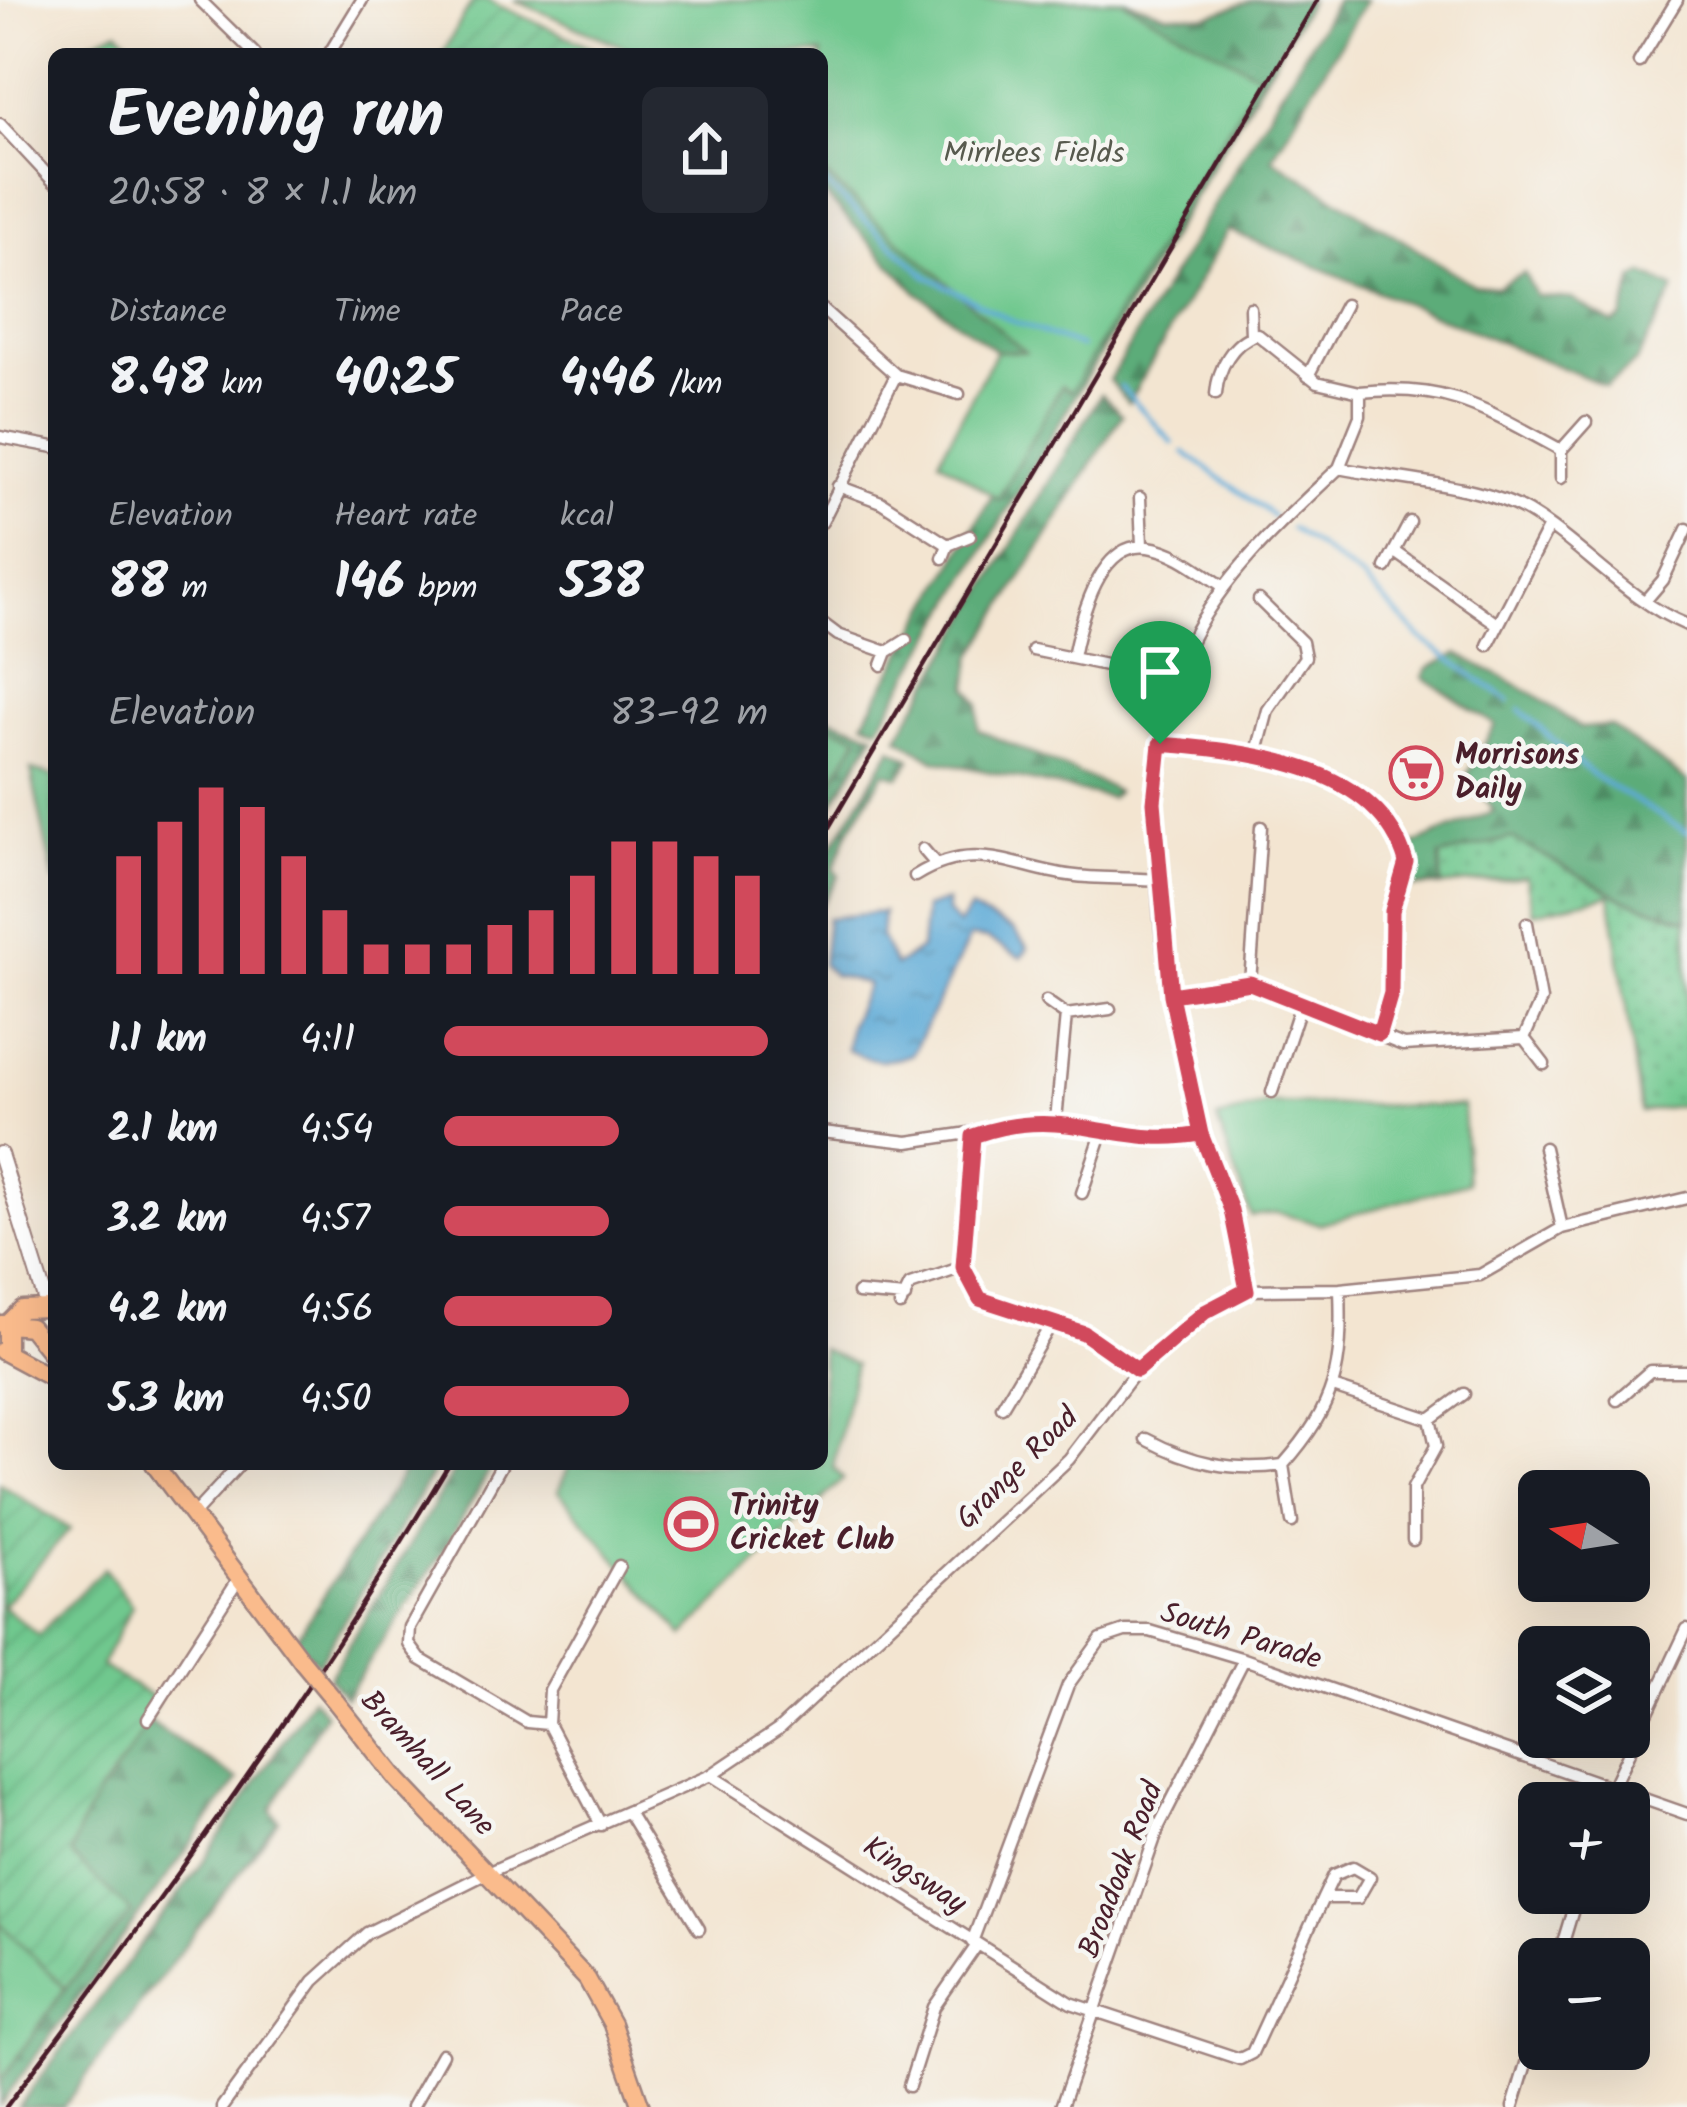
<!DOCTYPE html>
<meta charset="utf-8">
<style>
body{margin:0;font-family:Kalam,sans-serif;background:#242831;color:#f1f3f6;height:100vh;display:flex;flex-direction:column;font-size:45px;white-space:nowrap}
*{box-sizing:border-box;margin:0}
p{font-size:39px;color:#9ea1a6}
.icon{flex:none;width:66px;height:66px;fill:none;stroke:currentColor;stroke-width:2;stroke-linecap:round;stroke-linejoin:round}
.map{position:relative;flex:1;overflow:hidden}
.panel{position:absolute;left:48px;top:48px;width:780px;height:1422px;display:flex;flex-direction:column;background:#171b24;border-radius:18px;box-shadow:0 12px 48px #0002}
.panel>*{flex:none}
.needle{width:78px;rotate:282deg}
.buttons{position:absolute;left:1518px;top:1470px;display:grid;gap:24px}
.buttons a{display:grid;place-items:center;width:132px;height:132px;border-radius:18px;background:#171b24;box-shadow:0 12px 48px #0002;font-size:60px}
.pin{position:absolute;display:grid;place-items:center;width:102px;height:102px;color:#fff;margin:-123px -51px;border-radius:50% 50% 50% 0;rotate:-45deg;box-shadow:0 0 12px #0007}
.pin .icon{rotate:45deg}
.round{display:grid;place-items:center;flex:none;width:126px;height:126px;border-radius:18px;background:#242831}
.overview{display:flex;align-items:center;justify-content:space-between;height:204px;padding:0 60px}
h1{font-size:66px;font-weight:800;line-height:90px}
.stats{display:grid;grid-template-columns:repeat(3,1fr);gap:18px;height:204px;padding:12px 60px}
.stats div{display:grid;align-content:center}
.stats b{font-size:51px;font-weight:800}
.stats small{font-size:33px;font-weight:400}
.stats p{font-size:33px}
.chart{height:336px;padding:24px 60px}
.chart p{display:flex;justify-content:space-between}
.chart svg{width:100%;height:216px;margin-top:12px;stroke:#d1495b;stroke-width:6}
ul{padding:0 60px;list-style:none;font-size:39px}
li{display:grid;grid-template-columns:192px 144px 1fr;align-items:center;height:90px}
li i{height:30px;border-radius:15px;background:#d1495b}
.map>svg:first-child{display:block}
.grass{fill:url(#grass-dots);stroke:#5d745c;stroke-width:3}
.forest{fill:url(#forest-firs);stroke:#536652;stroke-width:3}
.park{fill:#70c88e;stroke:#5d745c;stroke-width:3}
.garden{fill:url(#garden-furrows);stroke:#5d745c;stroke-width:3}
.water{fill:url(#water-ripples);stroke:#546581;stroke-width:3}
.lines{fill:none;stroke-linecap:round;stroke-linejoin:round}
.stream{stroke:#5eabd7;stroke-width:4.5}
.minor-casing{stroke:#9e827e;stroke-width:15}
.tertiary-casing{stroke:#9e827e;stroke-width:18}
.primary-casing{stroke:#9e827e;stroke-width:21}
.minor{stroke:#fff;stroke-width:10}
.tertiary{stroke:#fff;stroke-width:14}
.primary{stroke:#fabb8c;stroke-width:16}
.rail{stroke:#4a1f2b;stroke-width:4.5}
.primary-bridge-casing{stroke:#9e827e;stroke-width:21;stroke-linecap:butt}
.primary-bridge{stroke:#fabb8c;stroke-width:16}
.route-casing{stroke:#fff;stroke-width:24}
.route{stroke:#d1495b;stroke-width:15}
.labels{text-anchor:middle;dominant-baseline:central;stroke-width:9;stroke-linejoin:round;paint-order:stroke}
.park-label{font-size:30px;fill:#575a4e;stroke:#f6f6f2}
.poi-label{font-size:30px;font-weight:bold;fill:#4a1f2b;stroke:#f6f6f2;text-anchor:start}
.street-label{font-size:30px;fill:#4a1f2b;stroke:#f6f6f2}
</style>
<div class="map">
<svg width="1687" height="2107" viewBox="0 0 1687 2107">
<defs>
<pattern id="grass-dots" width="8" height="8" patternUnits="userSpaceOnUse" patternTransform="scale(3)"><rect width="8" height="8" fill="#70c88e"/><path d="M2 2h.1M6 6h.1" fill="none" stroke="#62ab7b" stroke-width="1.8" stroke-linecap="round"/></pattern>
<pattern id="forest-firs" width="22" height="20" patternUnits="userSpaceOnUse" patternTransform="scale(3)"><rect width="22" height="20" fill="#5cac79"/><path d="M5 1l3.5 6h-7zM16 11l3.5 6h-7z" fill="#4e8b63"/></pattern>
<pattern id="garden-furrows" width="10" height="10" patternUnits="userSpaceOnUse" patternTransform="scale(3)"><rect width="10" height="10" fill="#70c88e"/><path d="M-1 1l2-2M0 10L10 0M9 11l2-2" fill="none" stroke="#62ab7b"/></pattern>
<pattern id="water-ripples" width="26" height="14" patternUnits="userSpaceOnUse" patternTransform="scale(3)"><rect width="26" height="14" fill="#5eabd7"/><path d="M2 4q2-2 4 0t4 0M15 11q2-2 4 0t4 0" fill="none" stroke="#508baf"/></pattern>
</defs>
<rect width="100%" height="100%" fill="#f6f6f2"/>
<filter id="ink" filterUnits="userSpaceOnUse"><feTurbulence type="fractalNoise" baseFrequency=".00833" numOctaves="2"/><feDisplacementMap in="SourceGraphic" scale="24" xChannelSelector="R" yChannelSelector="G"/><feConvolveMatrix kernelMatrix="1 2 1 2 8 2 1 2 1" color-interpolation-filters="sRGB"/></filter>
<filter id="wash" filterUnits="userSpaceOnUse"><feTurbulence type="fractalNoise" baseFrequency=".004" numOctaves="4" result="noise"/><feDisplacementMap in="SourceGraphic" scale="48" xChannelSelector="R" yChannelSelector="G"/><feGaussianBlur stdDeviation="2.7" result="paint"/><feColorMatrix in="noise" values="0 0 0 0 0 0 0 0 0 0 0 0 0 0 0 0 0 1.4 0 .05"/><feComposite in="paint" operator="in"/></filter>
<g filter="url(#wash)">
<rect width="100%" height="100%" fill="#f3e5d1"/>
<path class="grass" d="M1511 838 1624 899 1687 920V1104L1641 1112 1610 895 1533 913 1526 877 1441 886 1440 856Z"/>
<path class="forest" d="M1045 0H1126L1166 14 1207 16 1254 0H1310L879 727 864 721 1065 367 1031 353 996 351 918 293 822 192V142Z
M1336 0H1366L1272 158 1474 285 1497 287 1524 273 1536 296 1572 299 1613 324 1622 318 1634 279 1644 274 1675 288 1636 362 1606 386 1228 230 1128 403 1109 380Z
M1101 394 1122 415 972 658 968 688 979 703 978 730 1109 787 1116 792 1110 798 934 760 898 737Z
M1458 654 1534 694 1580 728 1610 726 1687 781V920L1624 899 1511 838 1440 856 1441 886 1410 887 1414 844 1494 811 1467 774 1495 725 1423 677 1428 668Z
M822 715 875 734 822 822Z
M892 748 911 759 899 777 885 772 848 832 834 868 839 876 822 904V863Z
M408 1464H438L318 1664 295 1640Z
M458 1464H493L444 1550 345 1698 329 1678Z
M312 1697 325 1713 271 1810 279 1820 63 2107H18L201 1865Z
M149 1722 238 1780 0 2105V1923L65 1988 131 1913 71 1856 79 1820Z"/>
<path class="park" d="M514 0H1121L1260 75 1071 392 1061 386 998 499 939 459 996 351 1025 352 822 172V54H640Z
M118 30 141 54H63Z
M822 722 859 736 822 797Z
M31 770 54 776V882Z
M1267 1104 1463 1106 1467 1183 1319 1224 1278 1213 1251 1216 1217 1119Z
M822 1349 855 1364 833 1467 843 1479 683 1636 558 1491 570 1464H822Z
M0 1923 65 1988 0 2082Z"/>
<path class="garden" d="M473 0H486L607 54H442Z
M0 1484 70 1529 2 1606 38 1635 104 1568 132 1606 101 1666 157 1700C136 1758 85 1794 71 1855L132 1913 65 1988 0 1923Z"/>
<path class="water" d="M947 901V913L958 925 970 909 1013 930 1028 948 1021 958 987 939 970 937 912 1054C887 1064 871 1061 847 1050L849 1027 868 984 833 975 822 964 827 918 883 912 881 936 895 966 921 949 925 908Z"/>
<g class="lines">
<path class="stream" d="M822 181 927 276 1014 322 1081 347
M1121 387 1173 443
M1184 452 1273 516
M1291 528 1363 579 1424 641 1509 701
M1520 710 1591 774 1687 832"/>
</g>
</g>
<g filter="url(#ink)">
<g class="lines">
<g class="minor-casing">
<path id="minor" d="M200 0 255 54
M329 54 362 0
M1639 62 1677 0
M0 124 54 182
M1250 308 1251 335
M822 309 896 375 822 522
M896 375 959 394
M1308 376 1345 305
M1360 392C1449 383 1485 409 1561 450V478
M1216 394C1218 368 1232 342 1257 334L1317 382 1360 392V416L1339 468
M0 437 54 447
M1561 450 1586 422
M838 486 881 502 948 545
M1140 498 1142 545
M1397 553 1497 624
M943 558 948 545 970 536
M1386 567 1410 522
M1645 601 1663 580 1687 529
M822 623 838 635 887 652
M1488 645 1549 526
M1033 650 1125 669
M1073 657C1080 622 1099 539 1148 547 1177 551 1201 572 1224 587
M882 665 887 652 906 640
M1161 744C1244 751 1379 763 1405 862L1392 911 1391 993 1379 1034
M1257 752 1268 710 1305 657 1302 642 1259 600
M923 849 935 863
M915 876C977 837 1016 870 1076 876 1104 879 1133 878 1160 880
M1250 983 1261 827
M1171 995 1250 983 1403 1045 1524 1038 1541 1000 1527 923
M1046 1001 1066 1015 1110 1009
M1524 1038 1544 1064
M1272 1092 1301 1004
M1056 1120 1066 1015
M822 1132 908 1142 1056 1120 1142 1137 1201 1134
M973 1136 963 1267 979 1299 1084 1333 1137 1370
M1544 1148 1562 1228
M1082 1193 1104 1127
M1247 1290C1242 1264 1239 1236 1231 1210 1223 1184 1209 1159 1201 1133 1160 1000 1129 768 1191 640 1225 572 1284 520 1339 468 1395 480 1481 484 1528 512 1583 545 1628 601 1687 625
M858 1293 905 1297
M900 1305 910 1285 963 1267
M1336 1388 1430 1419 1436 1446 1413 1488V1540
M1617 1400 1650 1371H1687
M1002 1407 1053 1321
M1430 1419 1464 1394
M1146 1439C1191 1463 1232 1472 1283 1465
M502 1464 410 1627 409 1644 420 1659 527 1722 548 1724
M193 1515 240 1464
M1292 1522 1283 1465C1336 1405 1343 1368 1340 1289
M148 1719 239 1578
M711 1775 1071 2003 1240 2059 1252 2053 1323 1898 1334 1875 1353 1867 1370 1877 1358 1898H1323
M1605 1803 1687 1629
M628 1812 699 1929
M601 1825 548 1724 550 1690 619 1566
M972 1942 1068 1685 1101 1639 1125 1631H1150L1244 1659 1687 1814
M1558 1959 1578 1893
M909 2086 934 2007 977 1945
M222 2107 314 1981 367 1933 489 1872 711 1775 778 1730 1069 1459 1137 1370 1205 1312 1247 1290 1340 1289 1480 1275 1562 1228 1687 1198
M412 2107 442 2054
M1061 2107 1159 1826 1244 1659
M1513 2107 1539 2020"/>
</g>
<g class="tertiary-casing">
<path id="tertiary" d="M0 1154 48 1308"/>
</g>
<g class="primary-casing">
<path id="primary" d="M1 1324 30 1327 54 1357
M2 1351 54 1379
M7 1353V1324L22 1309 48 1308 54 1316
M154 1464 302 1661
M336 1702 398 1780 587 1979 612 2024 641 2107"/>
</g>
<use href="#minor" class="minor"/>
<use href="#tertiary" class="tertiary"/>
<use href="#primary" class="primary"/>
<path class="rail" d="M822 839 1317 0
M6 2107C163 1898 315 1689 449 1464"/>
<g class="primary-bridge-casing">
<path id="primary-bridge" d="M302 1661 336 1702"/>
</g>
<use href="#primary-bridge" class="primary-bridge"/>
</g>
</g>
<g class="lines" filter="url(#ink)">
<g class="route-casing">
<path id="route" d="M1160 744 1154 802 1171 995 1201 1134 1231 1210 1247 1290 1205 1312 1137 1370 1084 1333 980 1299 963 1267 973 1136C1067 1102 1116 1150 1201 1134L1171 995 1250 983 1379 1034 1391 993 1392 911 1406 862C1378 763 1245 751 1160 744"/>
</g>
<use href="#route" class="route"/>
</g>
<defs>
<g id="supermarket-ring" transform="scale(2.7)"><circle r="9.5" fill="#f6f6f2" stroke="#d1495b" stroke-width="1.5"/><path d="M-6-5.5h2.5l.6 2H6L4.5 2H-2.5L-4.4-4H-6ZM-1.5 3.2a1.3 1.3 0 1 0 .1 0ZM3 3.2a1.3 1.3 0 1 0 .1 0Z" fill="#d1495b"/></g>
<g id="stadium-ring" transform="scale(2.7)"><circle r="9.5" fill="#f6f6f2" stroke="#d1495b" stroke-width="1.5"/><path d="M0-5a6.5 5 0 1 0 0 10a6.5 5 0 1 0 0-10ZM-3.5-1.8h7v3.6h-7Z" fill="#d1495b"/></g>
</defs>
<g fill-rule="evenodd">
<use href="#supermarket-ring" x="1416" y="773"/>
<use href="#stadium-ring" x="691" y="1524"/>
</g>
<g class="labels">
<g class="park-label">
<text x="1034" y="154">Mirrlees Fields</text>
</g>
<g class="poi-label">
<text x="1455" y="756">Morrisons<tspan x="1455" dy="34">Daily</tspan></text>
<text x="730" y="1507">Trinity<tspan x="730" dy="34">Cricket Club</tspan></text>
</g>
<g class="street-label">
<text transform="translate(1018 1469) rotate(-45)">Grange Road</text>
<text transform="translate(1241 1637) rotate(17)">South Parade</text>
<text transform="translate(427 1764) rotate(48)">Bramhall Lane</text>
<text transform="translate(1122 1870) rotate(-69)">Broadoak Road</text>
<text transform="translate(914 1876) rotate(33)">Kingsway</text>
</g>
</g>
</svg>
<div class="buttons">
<a><svg class="needle" viewBox="-14 -14 28 28"><path d="M0-13l5 13h-10z" fill="#e53935"/><path d="M0 13l5-13h-10z" fill="#9ea1a6"/></svg></a>
<a><svg class="icon" aria-label="layers" viewBox="0 0 24 24"><path d="M12 4l9 5-9 5-9-5zM3 14l9 5 9-5"/></svg></a>
<a>+</a>
<a>−</a>
</div>
<div class="pin" style="left:1160px;top:744px;background:#1e9e55"><svg class="icon" aria-label="arrive" viewBox="0 0 24 24"><path d="M6 21V4h12l-3 4 3 4H6"/></svg></div>
<section class="panel">
<div class="overview"><div><h1>Evening run</h1><p>20:58 · 8 × 1.1 km</p></div><a class="round"><svg class="icon" aria-label="share" viewBox="0 0 24 24"><path d="M12 15V3M7 8l5-5 5 5M5 13v7h14v-7"/></svg></a></div>
<div class="stats">
<div><p>Distance</p><b>8.48<small> km</small></b></div>
<div><p>Time</p><b>40:25</b></div>
<div><p>Pace</p><b>4:46<small> /km</small></b></div>
</div>
<div class="stats">
<div><p>Elevation</p><b>88<small> m</small></b></div>
<div><p>Heart rate</p><b>146<small> bpm</small></b></div>
<div><p>kcal</p><b>538</b></div>
</div>
<div class="chart"><p><span>Elevation</span>83–92 m</p>
<svg viewBox="0 0 160 44" preserveAspectRatio="none"><path d="M5 44V20M15 44V13M25 44V6M35 44V10M45 44V20M55 44V31M65 44V38M75 44V38M85 44V38M95 44V34M105 44V31M115 44V24M125 44V17M135 44V17M145 44V20M155 44V24"/></svg>
</div>
<ul>
<li><b>1.1 km</b>4:11<i style="width:100%"></i></li>
<li><b>2.1 km</b>4:54<i style="width:54%"></i></li>
<li><b>3.2 km</b>4:57<i style="width:51%"></i></li>
<li><b>4.2 km</b>4:56<i style="width:52%"></i></li>
<li><b>5.3 km</b>4:50<i style="width:57%"></i></li>
</ul>
</section>
</div>
